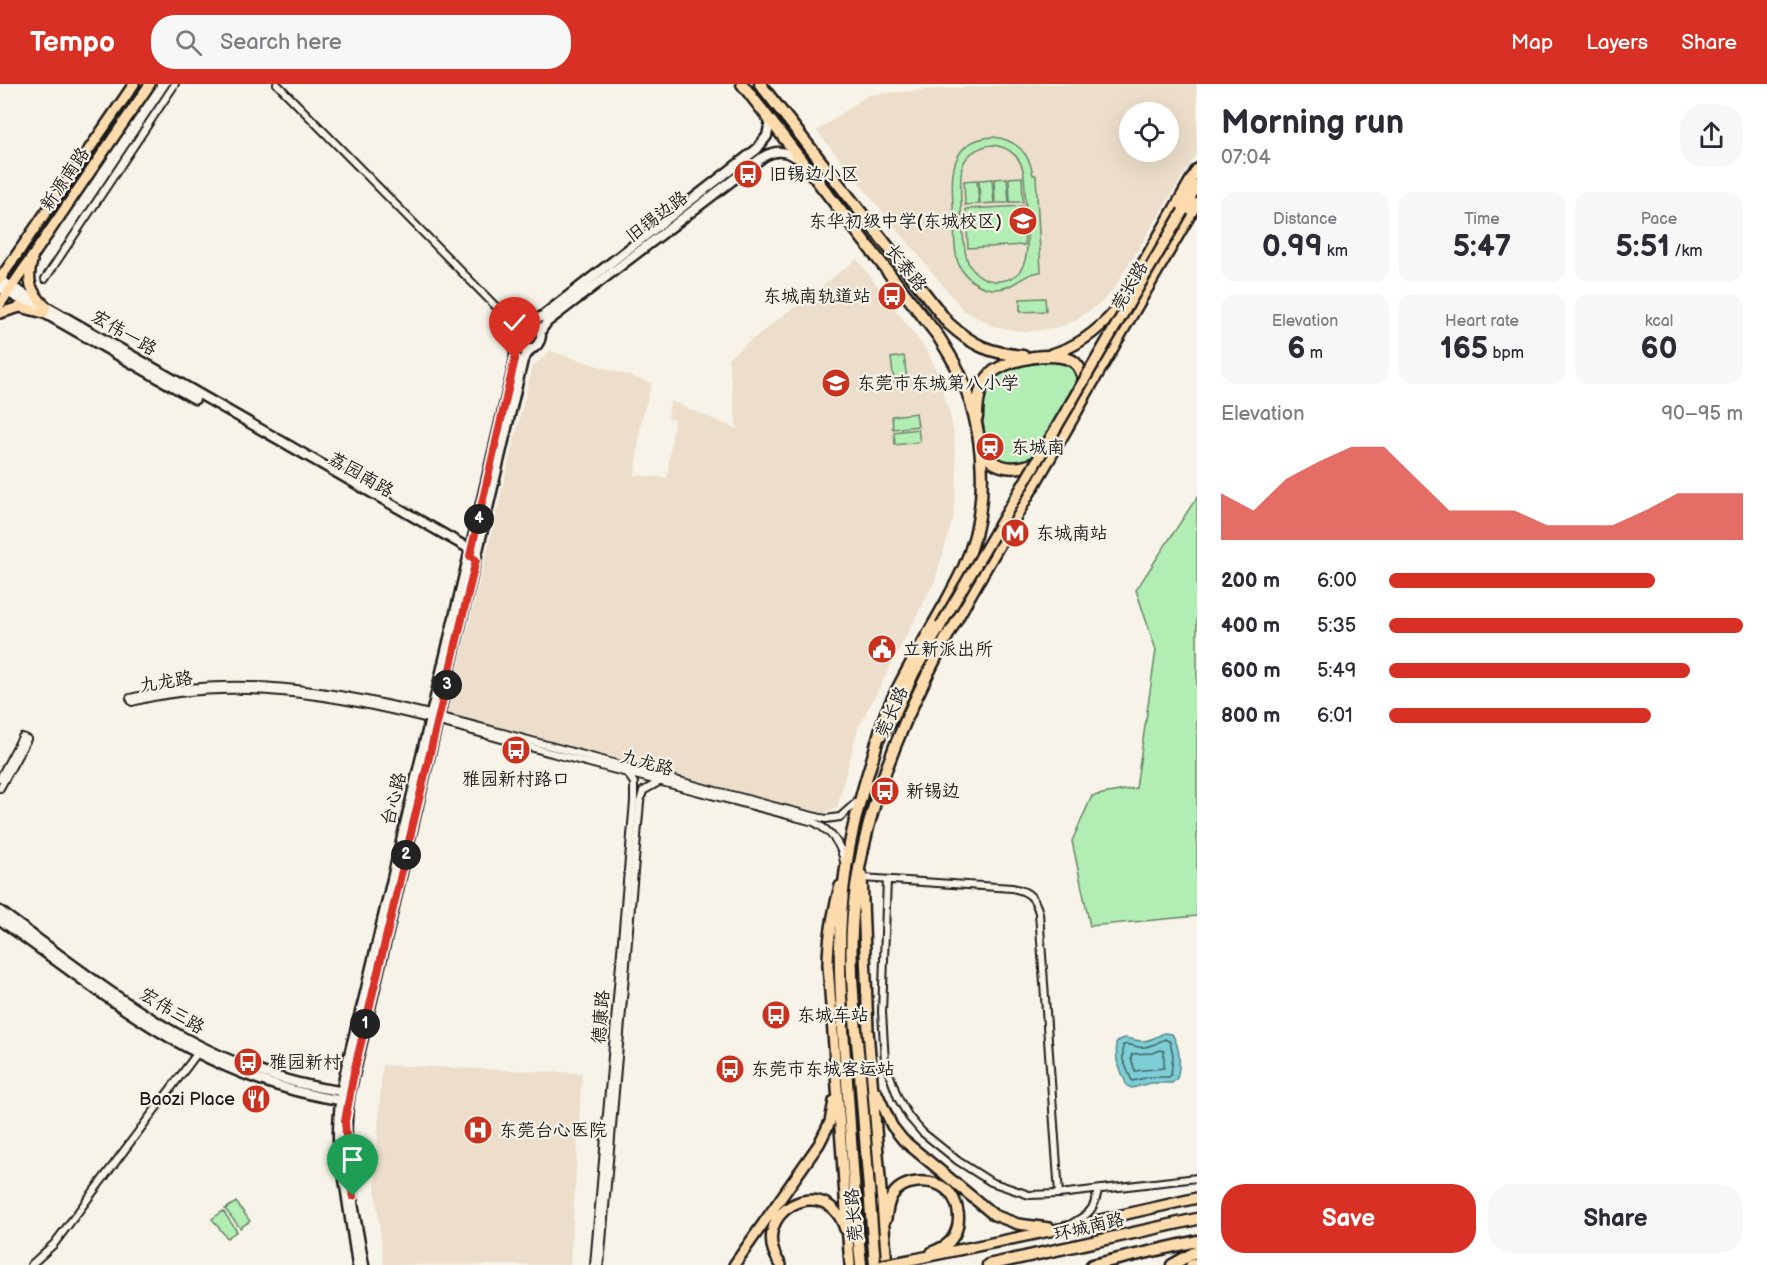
<!DOCTYPE html>
<meta charset="utf-8">
<style>
body{margin:0;font-family:"Balsamiq Sans","LXGW WenKai TC",sans-serif;background:#f7f7f7;color:#2b2b33;height:100vh;display:flex;flex-direction:column;font-size:22px;white-space:nowrap}
*{box-sizing:border-box;margin:0}
p{font-size:20px;color:#7c7c81}
.icon{flex:none;width:33px;height:33px;fill:none;stroke:currentColor;stroke-width:2;stroke-linecap:round;stroke-linejoin:round}
.map{position:relative;flex:1;overflow:hidden}
.details{display:flex;flex-direction:column;background:#fff;width:570px}
.details>*{flex:none}
.fabs{position:absolute;left:1119px;top:18px;display:grid;gap:12px}
.fabs a{display:grid;place-items:center;width:60px;height:60px;border-radius:50%;background:#fff;box-shadow:0 6px 24px #0002;font-size:30px}
.pin{position:absolute;display:grid;place-items:center;width:51px;height:51px;color:#fff;margin:-62px -26px;border-radius:50% 50% 50% 0;rotate:-45deg;box-shadow:0 0 6px #0007}
.pin .icon{rotate:45deg}
.km{position:absolute;width:30px;height:30px;margin:-15px;border-radius:50%;background:#222;color:#fff;font-size:16px;line-height:30px;text-align:center}
.round{display:grid;place-items:center;flex:none;width:63px;height:63px;border-radius:24px;background:#f7f7f7}
.summary{display:flex;align-items:center;justify-content:space-between;height:102px;padding:0 24px}
h1{font-size:33px;font-weight:800;line-height:45px}
.figures{display:grid;grid-template-columns:repeat(3,1fr);gap:9px;height:102px;padding:6px 24px}
.figures div{display:grid;align-content:center;border-radius:15px;background:#f7f7f7;text-align:center}
.figures b{font-size:30px;font-weight:800}
.figures small{font-size:16px;font-weight:400}
.figures p{font-size:16px}
.chart{height:168px;padding:12px 24px}
.chart p{display:flex;justify-content:space-between}
.chart svg{width:100%;height:108px;margin-top:6px;fill:#d93025;opacity:.7}
.primary-button{display:flex;gap:12px;margin-top:auto;padding:12px 24px}
.primary-button a{flex:1;height:69px;border-radius:24px;background:#d93025;color:#fff;font-size:24px;font-weight:800;line-height:69px;text-align:center}
.primary-button a+a{background:#f7f7f7;color:#2b2b33}
ul{padding:0 24px;list-style:none;font-size:20px}
li{display:grid;grid-template-columns:96px 72px 1fr;align-items:center;height:45px}
li i{height:15px;border-radius:8px;background:#d93025}
header{display:flex;align-items:center;gap:36px;box-sizing:border-box;height:84px;padding:0 30px;background:#d93025;color:#fff}
header strong{font-size:28px}
nav{display:flex;gap:33px;margin-inline-start:auto;font-size:21px}
.search{width:420px;height:54px;background:#f7f7f7;display:flex;align-items:center;gap:15px;box-sizing:border-box;padding:0 21px;border-radius:24px;color:#7c7c81;font-size:22px}
main{display:flex;flex:1;min-height:0}
.map>svg:first-child{display:block}
.built{fill:#ecdeca;fill-rule:evenodd}
.green{fill:#b2eeb4;stroke:#678568;stroke-width:1.5;fill-rule:evenodd}
.water{fill:#7dced6;stroke:#56878c;stroke-width:1.5}
.lines{fill:none;stroke-linecap:round;stroke-linejoin:round}
.shore{stroke:#436366;stroke-width:1.5}
.street-casing{stroke:#1c1c1c;stroke-width:10}
.secondary-casing{stroke:#1c1c1c;stroke-width:13}
.primary-casing{stroke:#1c1c1c;stroke-width:14}
.highway-casing{stroke:#1c1c1c;stroke-width:15}
.street{stroke:#f7f3e8;stroke-width:6}
.secondary{stroke:#f7f3e8;stroke-width:8}
.primary{stroke:#fedbac;stroke-width:9}
.highway{stroke:#fedbac;stroke-width:10}
.primary-bridge-casing{stroke:#1c1c1c;stroke-width:14;stroke-linecap:butt}
.primary-bridge{stroke:#fedbac;stroke-width:9}
.route-casing{stroke:#fff;stroke-width:12}
.route{stroke:#d93025;stroke-width:8}
.labels{text-anchor:middle;dominant-baseline:central;stroke-width:4.5;stroke-linejoin:round;paint-order:stroke}
.poi-label{font-size:18px;fill:#1c1c1c;stroke:#f7f3e8;text-anchor:start}
.street-label{font-size:18px;fill:#1c1c1c;stroke:#f7f3e8}
</style>
<header>
<strong>Tempo</strong>
<div class="search"><svg class="icon" aria-label="search" viewBox="0 0 24 24"><circle cx="10" cy="10" r="6"/><path d="M15 15l6 6"/></svg>Search here</div>
<nav><a>Map</a><a>Layers</a><a>Share</a></nav>
</header>
<main>
<div class="map">
<svg width="1197" height="1181" viewBox="0 0 1197 1181">
<rect width="100%" height="100%" fill="#f7f3e8"/>
<filter id="ink" filterUnits="userSpaceOnUse"><feTurbulence type="fractalNoise" baseFrequency=".0167" numOctaves="2"/><feDisplacementMap in="SourceGraphic" scale="12" xChannelSelector="R" yChannelSelector="G"/><feConvolveMatrix kernelMatrix="1 2 1 2 8 2 1 2 1" color-interpolation-filters="sRGB"/></filter>
<g filter="url(#ink)">
<path class="built" d="M1037 0H1197V69L1113 206 1102 218 1074 237 1059 243 1026 248 993 242 963 226 817 47 868 11 936 5ZM1130 28H1168V68H1130Z
M857 175 929 270 937 289 950 330 954 351 957 393 953 435 934 499 858 644 837 724 822 730 447 629 532 284 550 267 652 299 641 337 635 391 667 394 674 335H668L670 317 737 345 728 274Z
M382 981 582 989 570 1181H384L375 1103Z"/>
<path class="green" d="M993 53C1015 55 1030 69 1033 91H1036L1041 188C1020 189 1013 210 986 204 976 201 967 194 961 185 953 171 955 151 954 135 952 100 944 56 993 53ZM993 61C1010 63 1022 74 1024 91 1025 105 1026 119 1026 133 1028 158 1033 198 995 197 984 196 974 190 969 180 962 169 958 91 963 80 969 68 981 62 993 61Z
M1022 93 1023 118H1010L1009 94Z
M1007 94 1009 119H995L994 95Z
M992 95 994 119 980 120 979 96Z
M977 96 979 120 965 121 964 97Z
M1023 122 1025 161 968 164 966 125Z
M1045 214 1046 227 1020 228V215Z
M904 272 907 296 894 298 891 274Z
M1059 277 1071 283 1082 305 1043 373 1014 380 991 373C982 340 969 296 1013 283 1027 279 1044 280 1059 277Z
M916 329 918 342 893 345 892 332Z
M918 345 920 358 895 361 894 348Z
M1197 413V832L1090 842 1072 757 1092 712 1136 704 1156 566 1136 506Z
M236 1118 250 1137 240 1144 225 1125Z
M223 1127 237 1147 227 1154 212 1135Z"/>
<path class="water" d="M1164 949 1172 950C1180 963 1181 980 1177 994L1172 999H1150L1132 1004 1127 1002 1117 977 1116 959C1125 950 1129 956 1140 957 1148 958 1157 953 1164 949Z"/>
<g class="lines">
<path class="shore" d="M1165 955 1170 958 1173 971 1171 991 1169 993H1149L1132 997 1123 976V961C1129 959 1132 962 1139 963 1148 964 1157 959 1165 955Z
M1161 966 1164 967V984L1135 987 1131 974 1132 970 1152 969Z"/>
<g class="street-casing">
<path id="street" d="M277 0 514 241
M45 195 175 0
M0 694 22 653 27 655 0 704
M844 778C841 759 831 747 814 738 728 715 641 693 555 670 421 633 271 582 132 618L130 614C258 582 386 618 510 651 579 670 647 688 716 707 753 716 789 727 826 735L840 733 858 717
M862 794 1012 804C1028 807 1035 813 1039 829L1059 1110
M887 796 882 928 885 978 898 1014 909 1033 922 1048 958 1077 991 1098 1029 1111 1059 1110 1197 1094
M1071 1140C1089 1130 1094 1127 1098 1106
M31 1181 54 1160 199 967
M594 1181 634 717V699L628 690
M600 1181 640 718 643 707 659 698"/>
</g>
<g class="secondary-casing">
<path id="secondary" d="M0 196 475 468
M0 204 195 315
M531 237 541 233 757 65 767 52 770 37
M540 248 547 238 763 73C775 66 785 66 797 74
M0 827C110 907 206 990 346 1008
M0 836C112 916 204 997 345 1017
M357 1181 338 1055C337 1006 352 960 364 913L513 284C514 280 515 275 515 270 515 259 505 248 517 239 528 231 545 243 540 256 535 269 520 268 512 259
M364 1181C354 1123 340 1067 350 1009L523 276 530 266"/>
</g>
<g class="primary-casing">
<path id="primary" d="M1183 127 1197 101
M32 177C26 198 31 208 46 223
M0 195 134 0
M0 220 150 0
M0 229 20 223 44 229
M1051 270C1078 263 1098 247 1116 226L1197 85
M1084 314 1197 119
M881 652 894 632 914 589 941 541
M862 791 868 946 887 1181
M840 802C833 828 828 854 828 881L850 1181
M877 1009 892 1042 903 1056 994 1131 1018 1140 1049 1144
M886 1135C887 1127 888 1119 892 1112 902 1095 931 1094 946 1105 960 1117 963 1141 951 1156 947 1162 939 1165 932 1168
M915 1175 1064 1144 1197 1114
M734 1181 819 1060 830 1038 834 1017
M781 1181C744 1131 825 1084 845 1145
M1191 1181 1197 1179"/>
</g>
<g class="highway-casing">
<path id="highway" d="M742 0 938 252C945 263 952 274 958 286 986 345 991 423 964 483 941 533 908 578 886 629 880 644 877 660 872 676 861 711 851 747 846 784 835 855 841 926 847 997 851 1058 855 1120 861 1181
M760 0 948 239C973 262 990 269 1023 272
M981 363C984 368 988 375 993 378 1008 388 1027 383 1042 376
M875 1181C869 1113 864 1045 859 978 854 926 848 872 854 820 867 692 932 576 996 466 1026 415 1055 365 1084 314 1085 303 1085 291 1078 282 1065 262 1000 275 988 293 979 304 977 319 977 333
M988 1181 1197 1135
M1092 1181 1197 1157
M1172 1181 1197 1167"/>
</g>
<use href="#street" class="street"/>
<use href="#secondary" class="secondary"/>
<use href="#primary" class="primary"/>
<use href="#highway" class="highway"/>
<g class="primary-bridge-casing">
<path id="primary-bridge" d="M941 541 1183 127
M883 1181 915 1175"/>
</g>
<use href="#primary-bridge" class="primary-bridge"/>
</g>
</g>
<g class="lines" filter="url(#ink)">
<g class="route-casing">
<path id="route" d="M353 1112 348 1082 345 1037 354 988 476 476 470 472 515 275"/>
</g>
<use href="#route" class="route"/>
</g>
<defs>
<g id="bus-disc" transform="scale(1.5)"><circle r="9.5" fill="#c8321e" stroke="#f7f3e8"/><path d="M-5-6H5V4H4V6H2V4H-2V6H-4V4H-5ZM-3.5-4V0h7V-4ZM-3.5 1.2v1.5H-2V1.2ZM2 1.2v1.5H3.5V1.2Z" fill="#fff"/></g>
<g id="school-disc" transform="scale(1.5)"><circle r="9.5" fill="#c8321e" stroke="#f7f3e8"/><path d="M0-5L7-2L0 1L-7-2ZM-4 1L0 2.5L4 1V4Q0 6-4 4Z" fill="#fff"/></g>
<g id="station-disc" transform="scale(1.5)"><circle r="9.5" fill="#c8321e" stroke="#f7f3e8"/><path d="M-3-6H3Q5-6 5-4V2Q5 4 3 4L4.5 6H3L1.5 4h-3L-3 6H-4.5L-3 4Q-5 4-5 2V-4Q-5-6-3-6ZM-3.5-4v3h7v-3ZM-3.5 1v1.5H-2V1ZM2 1v1.5H3.5V1Z" fill="#fff"/></g>
<g id="metro-disc" transform="scale(1.5)"><circle r="9.5" fill="#c8321e" stroke="#f7f3e8"/><path d="M-5.5 5V-5H-3L0 0L3-5H5.5V5H3V-.5L0 4L-3-.5V5Z" fill="#fff"/></g>
<g id="civic-disc" transform="scale(1.5)"><circle r="9.5" fill="#c8321e" stroke="#f7f3e8"/><path d="M-.6-6.5H3V-4.5H.6V-3L4-1V1h2V6H-6V1h2V-1L-.6-3ZM-1.2 2.5V6h2.4V2.5Z" fill="#fff"/></g>
<g id="restaurant-disc" transform="scale(1.5)"><circle r="9.5" fill="#c8321e" stroke="#f7f3e8"/><path d="M-5-6h1v4h1v-4h1v4h1v-4h1v5L-1.5 .5V6h-2V.5L-5-1ZM5-6V6H3V1.5H1.5Q1.5-4 5-6Z" fill="#fff"/></g>
<g id="hospital-disc" transform="scale(1.5)"><circle r="9.5" fill="#c8321e" stroke="#f7f3e8"/><path d="M-5-5h3v3.5h4V-5h3V5h-3V1.5h-4V5h-3Z" fill="#fff"/></g>
</defs>
<g fill-rule="evenodd">
<use href="#bus-disc" x="748" y="90"/>
<use href="#school-disc" x="1023" y="137"/>
<use href="#bus-disc" x="892" y="212"/>
<use href="#school-disc" x="836" y="299"/>
<use href="#station-disc" x="990" y="363"/>
<use href="#metro-disc" x="1015" y="449"/>
<use href="#civic-disc" x="882" y="565"/>
<use href="#bus-disc" x="516" y="666"/>
<use href="#bus-disc" x="885" y="707"/>
<use href="#bus-disc" x="776" y="931"/>
<use href="#bus-disc" x="248" y="978"/>
<use href="#bus-disc" x="730" y="985"/>
<use href="#restaurant-disc" x="256" y="1015"/>
<use href="#hospital-disc" x="478" y="1046"/>
</g>
<g class="labels">
<g class="poi-label">
<text x="769" y="90">旧锡边小区</text>
<text x="1002" y="137" text-anchor="end">东华初级中学(东城校区)</text>
<text x="871" y="212" text-anchor="end">东城南轨道站</text>
<text x="857" y="299">东莞市东城第八小学</text>
<text x="1011" y="363">东城南</text>
<text x="1036" y="449">东城南站</text>
<text x="903" y="565">立新派出所</text>
<text x="516" y="695" text-anchor="middle">雅园新村路口</text>
<text x="906" y="707">新锡边</text>
<text x="797" y="931">东城车站</text>
<text x="269" y="978">雅园新村</text>
<text x="751" y="985">东莞市东城客运站</text>
<text x="235" y="1015" text-anchor="end">Baozi Place</text>
<text x="499" y="1046">东莞台心医院</text>
</g>
<g class="street-label">
<text transform="translate(65 95) rotate(-56)">新源南路</text>
<text transform="translate(657 133) rotate(-37)">旧锡边路</text>
<text transform="translate(906 184) rotate(52)">长泰路</text>
<text transform="translate(1130 202) rotate(-60)">莞长路</text>
<text transform="translate(124 249) rotate(30)">宏伟一路</text>
<text transform="translate(361 391) rotate(30)">荔园南路</text>
<text transform="translate(166 598) rotate(-9)">九龙路</text>
<text transform="translate(892 628) rotate(-66)">莞长路</text>
<text transform="translate(647 679) rotate(15)">九龙路</text>
<text transform="translate(394 715) rotate(-76)">台心路</text>
<text transform="translate(172 927) rotate(31)">宏伟三路</text>
<text transform="translate(601 933) rotate(-85)">德康路</text>
<text transform="translate(854 1131) rotate(-95)">莞长路</text>
<text transform="translate(1089 1143) rotate(-13)">环城南路</text>
</g>
</g>
</svg>
<div class="fabs">
<a><svg class="icon" aria-label="locate" viewBox="0 0 24 24"><circle cx="12" cy="12" r="6"/><path d="M12 2v4M12 18v4M2 12h4M18 12h4"/></svg></a>
</div>
<div class="pin" style="left:353px;top:1112px;background:#1e9e55"><svg class="icon" aria-label="arrive" viewBox="0 0 24 24"><path d="M6 21V4h12l-3 4 3 4H6"/></svg></div>
<div class="pin" style="left:515px;top:275px;background:#d93025"><svg class="icon" aria-label="check" viewBox="0 0 24 24"><path d="M5 12l5 5 9-10"/></svg></div>
<b class="km" style="left:365px;top:940px">1</b>
<b class="km" style="left:406px;top:771px">2</b>
<b class="km" style="left:447px;top:601px">3</b>
<b class="km" style="left:479px;top:435px">4</b>
</div>
<section class="details">
<div class="summary"><div><h1>Morning run</h1><p>07:04</p></div><a class="round"><svg class="icon" aria-label="share" viewBox="0 0 24 24"><path d="M12 15V3M7 8l5-5 5 5M5 13v7h14v-7"/></svg></a></div>
<div class="figures">
<div><p>Distance</p><b>0.99<small> km</small></b></div>
<div><p>Time</p><b>5:47</b></div>
<div><p>Pace</p><b>5:51<small> /km</small></b></div>
</div>
<div class="figures">
<div><p>Elevation</p><b>6<small> m</small></b></div>
<div><p>Heart rate</p><b>165<small> bpm</small></b></div>
<div><p>kcal</p><b>60</b></div>
</div>
<div class="chart"><p><span>Elevation</span>90–95 m</p>
<svg viewBox="0 0 160 44" preserveAspectRatio="none"><path d="M0 44V25L10 32L20 19L30 12L40 6L50 6L60 19L70 32L80 32L90 32L100 38L110 38L120 38L130 32L140 25L150 25L160 25V44z"/></svg>
</div>
<ul>
<li><b>200 m</b>6:00<i style="width:75%"></i></li>
<li><b>400 m</b>5:35<i style="width:100%"></i></li>
<li><b>600 m</b>5:49<i style="width:85%"></i></li>
<li><b>800 m</b>6:01<i style="width:74%"></i></li>
</ul>
<div class="primary-button"><a>Save</a><a>Share</a></div>
</section>
</main>
